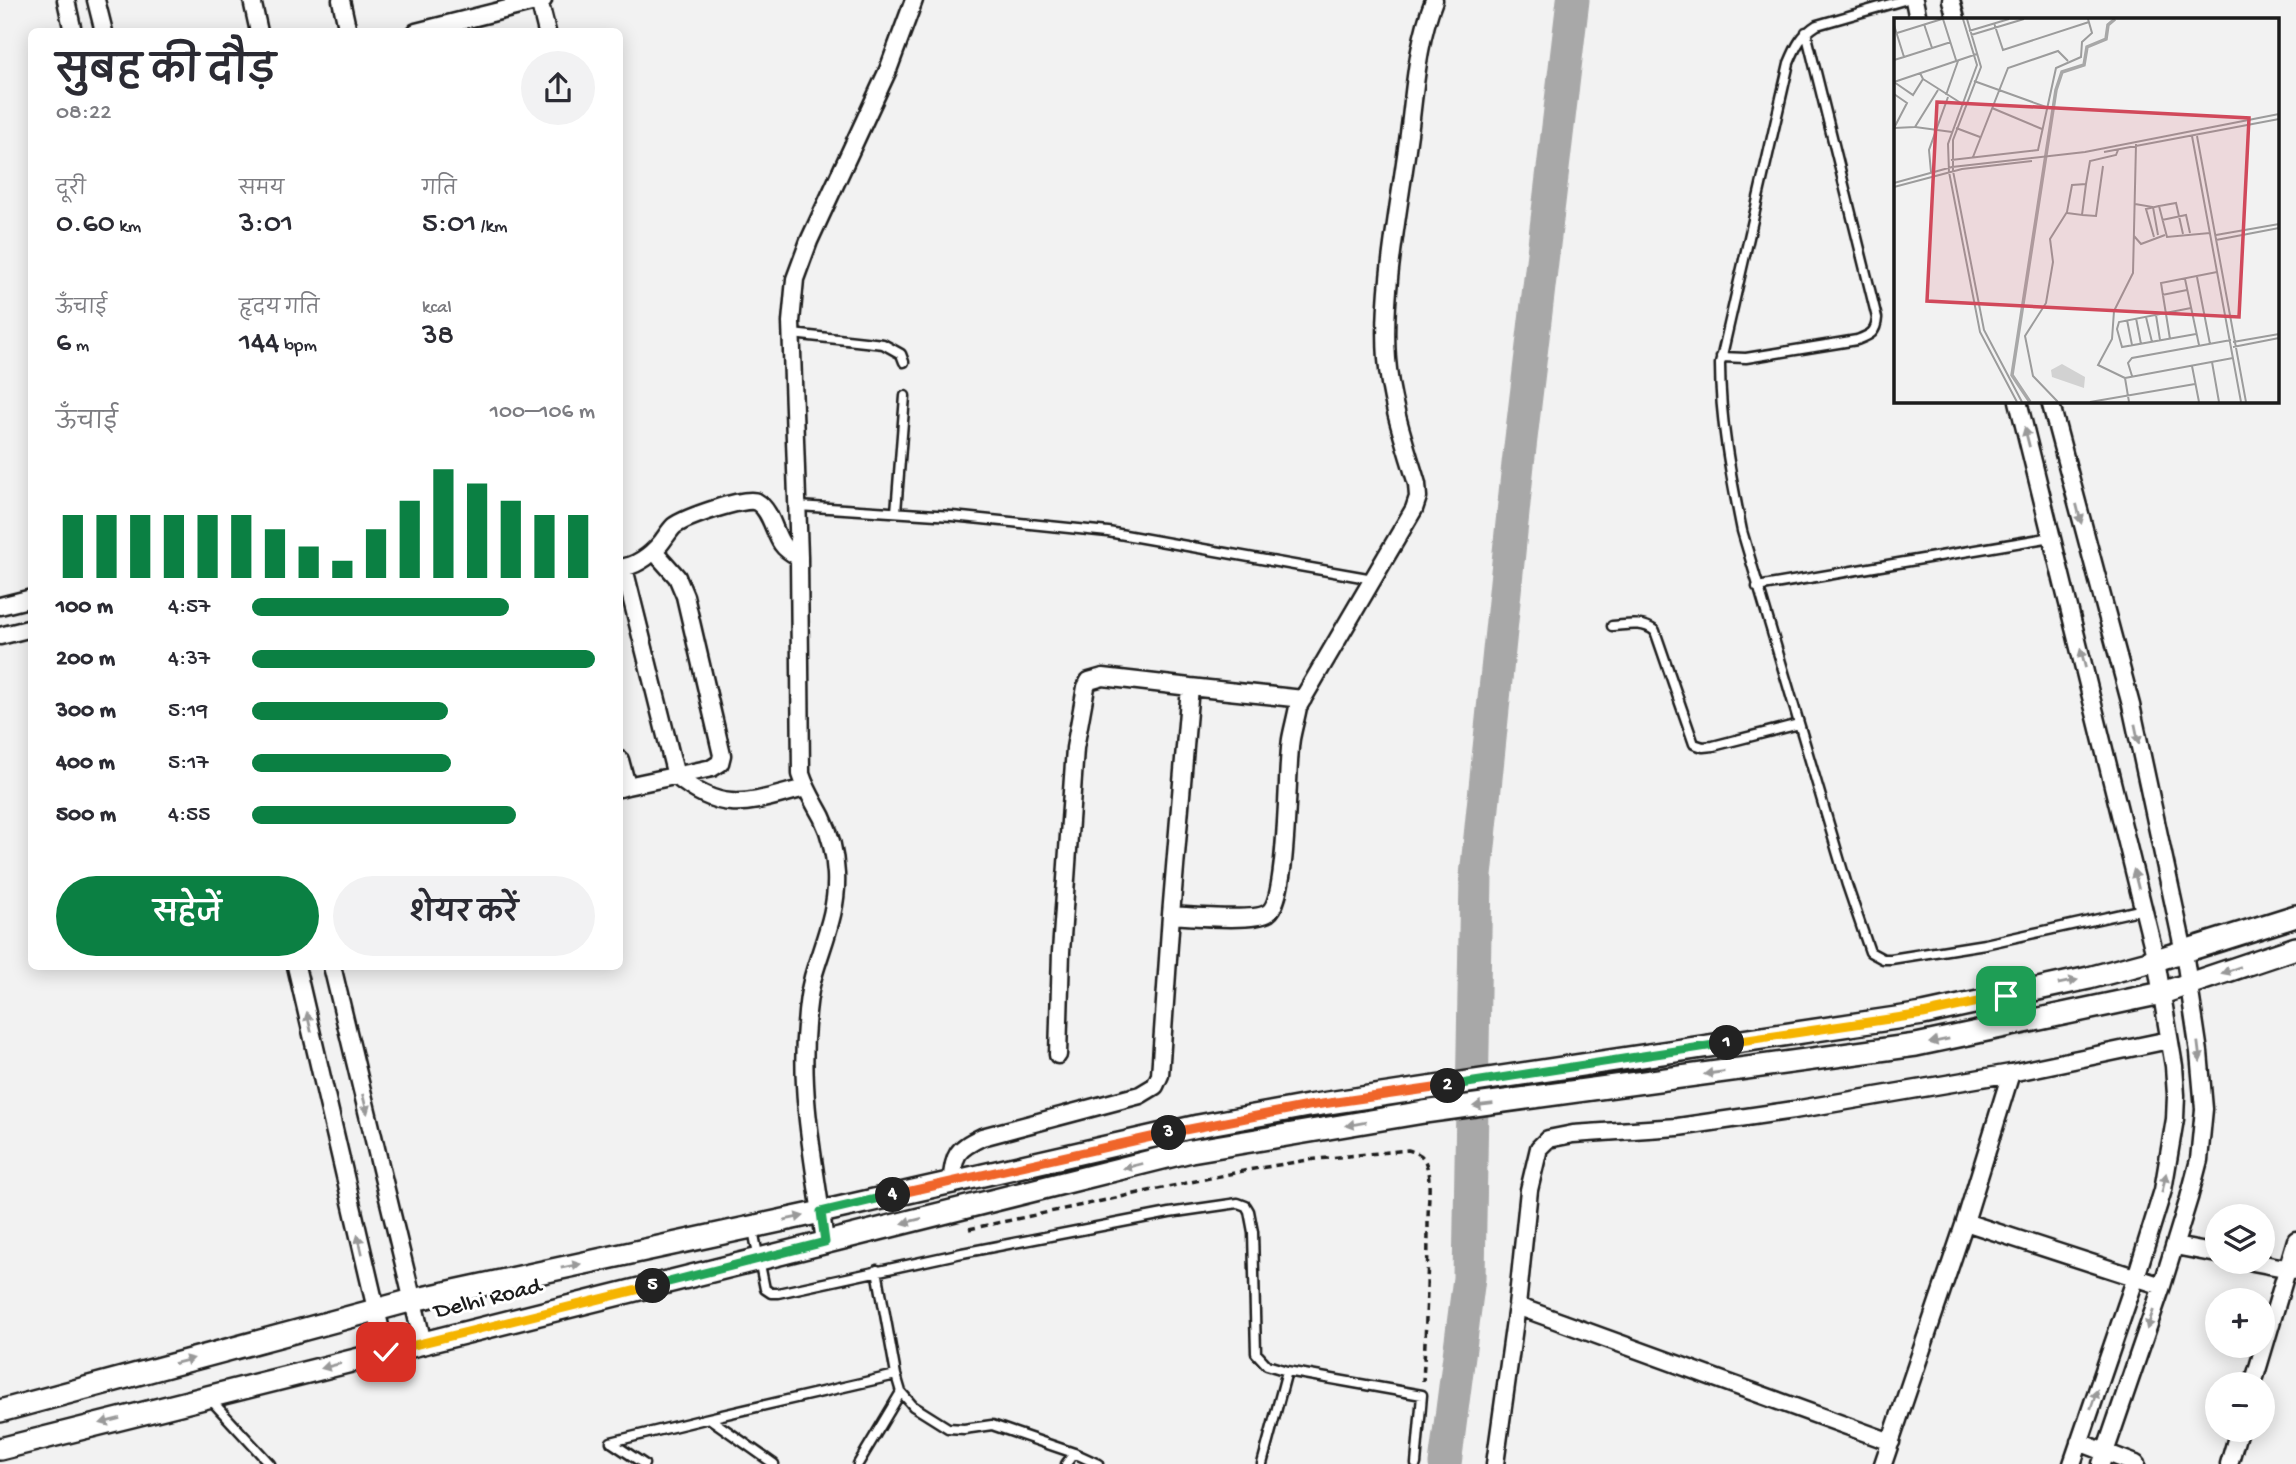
<!DOCTYPE html>
<html lang="hi">
<meta charset="utf-8">
<style>
body{margin:0;font-family:"Gochi Hand","Playpen Sans Deva",sans-serif;background:#f2f2f3;color:#2b2b33;height:100vh;display:flex;flex-direction:column;font-size:26px;white-space:nowrap}
*{box-sizing:border-box;margin:0}
p{font-size:23px;color:#7c7c81}
.icon{flex:none;width:38px;height:38px;fill:none;stroke:currentColor;stroke-width:2;stroke-linecap:round;stroke-linejoin:round}
.map{position:relative;flex:1;overflow:hidden}
.drawer{position:absolute;left:28px;top:28px;width:595px;height:942px;display:flex;flex-direction:column;background:#fff;border-radius:10px;box-shadow:0 4px 18px #0003}
.drawer>*{flex:none}
.tools{position:absolute;left:2205px;top:1204px;display:grid;gap:14px}
.tools a{display:grid;place-items:center;width:70px;height:70px;border-radius:50%;background:#fff;box-shadow:0 4px 18px #0003;font-size:35px}
.pin{position:absolute;display:grid;place-items:center;width:60px;height:60px;color:#fff;margin:-30px;border-radius:14px;box-shadow:0 4px 10px #0006}
.km{position:absolute;width:35px;height:35px;margin:-18px;border-radius:50%;background:#222;color:#fff;font-size:19px;line-height:35px;text-align:center}
.round{display:grid;place-items:center;flex:none;width:74px;height:74px;border-radius:37px;background:#f2f2f3}
.summary{display:flex;align-items:center;justify-content:space-between;height:119px;padding:0 28px}
h1{font-size:38px;font-weight:600;line-height:52px}
.figures{display:grid;grid-template-columns:repeat(3,1fr);gap:10px;height:119px;padding:7px 28px}
.figures div{display:grid;align-content:center}
.figures b{font-size:30px;font-weight:600}
.figures small{font-size:19px;font-weight:400}
.figures p{font-size:19px}
.chart{height:196px;padding:14px 28px}
.chart p{display:flex;justify-content:space-between}
.chart svg{width:100%;height:126px;margin-top:7px;stroke:#0b8043;stroke-width:6}
.cta{display:flex;gap:14px;margin-top:auto;padding:14px 28px}
.cta a{flex:1;height:80px;border-radius:42px;background:#0b8043;color:#fff;font-size:28px;font-weight:600;line-height:80px;text-align:center}
.cta a+a{background:#f2f2f3;color:#2b2b33}
ul{padding:0 28px;list-style:none;font-size:23px}
li{display:grid;grid-template-columns:112px 84px 1fr;align-items:center;height:52px}
li i{height:18px;border-radius:9px;background:#0b8043}
.map>svg:first-child{display:block}
.lines{fill:none;stroke-linecap:round;stroke-linejoin:round}
.river{stroke:#a8a8a8;stroke-width:33}
.lane-casing{stroke:#1c1c1c;stroke-width:13}
.street-casing{stroke:#1c1c1c;stroke-width:21}
.secondary-casing{stroke:#1c1c1c;stroke-width:26}
.path{stroke:#1c1c1c;stroke-width:3.5;stroke-dasharray:7 5;stroke-linecap:butt}
.lane{stroke:#fff;stroke-width:8}
.street{stroke:#fff;stroke-width:16}
.secondary{stroke:#fff;stroke-width:21}
.oneway{fill:#999}
.split-1-casing{stroke:#fff;stroke-width:14}
.split-2-casing{stroke:#fff;stroke-width:14}
.split-3-casing{stroke:#fff;stroke-width:14}
.split-4-casing{stroke:#fff;stroke-width:14}
.split-5-casing{stroke:#fff;stroke-width:14}
.split-6-casing{stroke:#fff;stroke-width:14}
.split-1{stroke:#f5b400;stroke-width:9}
.split-2{stroke:#22a559;stroke-width:9}
.split-3{stroke:#f0652b;stroke-width:9}
.split-4{stroke:#f0652b;stroke-width:9}
.split-5{stroke:#22a559;stroke-width:9}
.split-6{stroke:#f5b400;stroke-width:9}
.labels{text-anchor:middle;dominant-baseline:central;stroke-width:6;stroke-linejoin:round;paint-order:stroke}
.street-label{font-size:24px;fill:#1c1c1c;stroke:#fff}
.inset-river{fill:none;stroke:#a8a8a8;stroke-width:3.5}
.inset-road{fill:none;stroke:#9c9c9c;stroke-width:2}
.view{fill:#d1495b;fill-opacity:0.15;stroke:#d1495b;stroke-width:3.5}
.inset-edge{fill:none;stroke:#1c1c1c;stroke-width:3.5}
</style>
<div class="map">
<svg width="2296" height="1464" viewBox="0 0 2296 1464">
<rect width="100%" height="100%" fill="#f2f2f2"/>
<filter id="ink" filterUnits="userSpaceOnUse"><feTurbulence type="fractalNoise" baseFrequency=".0143" numOctaves="2"/><feDisplacementMap in="SourceGraphic" scale="14" xChannelSelector="R" yChannelSelector="G"/><feConvolveMatrix kernelMatrix="1 2 1 2 8 2 1 2 1" color-interpolation-filters="sRGB"/></filter>
<g filter="url(#ink)">
<g class="lines">
<path class="river" d="M1445 1464 1469 1278 1476 876 1518 464 1573 0"/>
<g class="lane-casing">
<path id="lane" d="M1904 0 1817 25C1801 35 1796 46 1789 63L1720 364C1720 421 1731 476 1742 531L1847 885 1870 952 1883 959H1891L1985 944 2144 909
M792 334 883 344 901 354 904 362
M1721 357 1746 358 1857 340C1870 335 1876 333 1877 318L1806 32
M798 506 952 516 1108 532 1373 579
M896 512 905 396
M1757 587 2052 537
M1612 626C1628 625 1642 621 1655 631L1694 744 1703 747 1713 746 1799 724
M753 1230 765 1289 771 1293H778L962 1253 1169 1213 1238 1203 1246 1206 1249 1211 1253 1232 1256 1353 1267 1365 1287 1371 1422 1395 1416 1464
M877 1270 896 1375 901 1392 913 1406 948 1428 964 1429 992 1425 1074 1453 1098 1464
M210 1399 270 1464
M709 1418 896 1375
M611 1442 709 1418 774 1464
M611 1442 644 1464
M858 1464 901 1392
M1066 1464 1074 1453
M1262 1464 1287 1371"/>
</g>
<g class="street-casing">
<path id="street" d="M66 0 73 32
M96 0 104 32
M252 0 259 32
M341 0 348 32
M539 0 547 32
M1914 0 1918 19
M1951 0 1956 19
M416 32 543 0
M2018 401 2156 960 2174 1066 2176 1095 2175 1119 2163 1190 2136 1277 2072 1464
M2050 401 2131 705 2184 952 2199 1052 2204 1109 2199 1160 2189 1198 2162 1286 2101 1464
M620 568C636 566 650 556 661 543 665 538 669 531 674 526 685 518 745 496 757 502 771 510 774 533 782 544 786 550 793 554 799 557
M624 568 676 776C724 816 750 802 805 788
M0 606 32 598
M0 636 32 628
M620 760 627 786 620 788
M627 786 712 768 720 763 722 755 685 596 677 577 654 551
M1171 915 1190 687 1303 699
M296 966 386 1352
M332 966 423 1343
M1058 1055 1061 952 1075 748 1086 687 1089 681 1103 677 1190 687
M951 1182C955 1154 955 1150 982 1137L1140 1095 1155 1086 1160 1075 1171 915C1190 916 1254 922 1268 913 1289 899 1286 769 1291 739 1293 728 1296 718 1298 707L1414 509 1418 497 1417 484C1405 444 1390 401 1387 359 1382 290 1399 210 1408 141 1415 93 1416 46 1434 0
M1965 1222 2162 1286
M825 1242C816 1171 799 1097 806 1025 807 1009 809 992 813 977 823 942 838 911 836 874 835 855 830 833 822 817 814 802 806 790 801 774L799 557 791 322 795 279 809 241 888 70 914 0
M2175 1246 2217 1254
M2253 1262 2295 1270
M1517 1306 1891 1442
M2253 1384 2296 1240
M2079 1442 2136 1464
M1495 1464 1517 1306 1529 1190 1539 1148 1548 1139 1573 1134 1678 1127 1794 1110 2011 1073 2169 1040
M1883 1464 1965 1222 2011 1073
M2229 1464 2239 1430"/>
</g>
<g class="secondary-casing">
<path id="secondary" d="M0 1411 413 1300 821 1212 1198 1126 1308 1106 1923 1014 2089 978 2156 960 2296 916
M0 1449 1191 1151 1424 1112 1916 1045 2162 993 2296 948"/>
</g>
<path class="path" d="M969 1229 1248 1170 1308 1160 1408 1150C1415 1152 1422 1154 1425 1161 1432 1177 1428 1202 1428 1220 1428 1274 1426 1327 1423 1381"/>
<use href="#lane" class="lane"/>
<use href="#street" class="street"/>
<use href="#secondary" class="secondary"/>
</g>
<defs><path id="oneway-solid" d="M-6-.8H1V-3.2L6.5 0L1 3.2V.8H-6Z" transform="scale(1.75)"/></defs>
<g class="oneway">
<use href="#oneway-solid" transform="translate(2027 437) rotate(-104)"/>
<use href="#oneway-solid" transform="translate(2079 514) rotate(76)"/>
<use href="#oneway-solid" transform="translate(2083 658) rotate(-104)"/>
<use href="#oneway-solid" transform="translate(2137 734) rotate(78)"/>
<use href="#oneway-solid" transform="translate(2136 879) rotate(-104)"/>
<use href="#oneway-solid" transform="translate(2231 970) rotate(161)"/>
<use href="#oneway-solid" transform="translate(2068 982) rotate(-12)"/>
<use href="#oneway-solid" transform="translate(309 1022) rotate(-103)"/>
<use href="#oneway-solid" transform="translate(1939 1041) rotate(169)"/>
<use href="#oneway-solid" transform="translate(2199 1052) rotate(83)"/>
<use href="#oneway-solid" transform="translate(1714 1073) rotate(172)"/>
<use href="#oneway-solid" transform="translate(365 1104) rotate(76)"/>
<use href="#oneway-solid" transform="translate(1483 1105) rotate(173)"/>
<use href="#oneway-solid" transform="translate(1356 1124) rotate(170)"/>
<use href="#oneway-solid" transform="translate(1133 1166) rotate(166)"/>
<use href="#oneway-solid" transform="translate(2164 1183) rotate(-78)"/>
<use href="#oneway-solid" transform="translate(794 1218) rotate(-12)"/>
<use href="#oneway-solid" transform="translate(912 1221) rotate(166)"/>
<use href="#oneway-solid" transform="translate(360 1244) rotate(-103)"/>
<use href="#oneway-solid" transform="translate(571 1266) rotate(-12)"/>
<use href="#oneway-solid" transform="translate(2150 1320) rotate(109)"/>
<use href="#oneway-solid" transform="translate(184 1361) rotate(-15)"/>
<use href="#oneway-solid" transform="translate(331 1366) rotate(166)"/>
<use href="#oneway-solid" transform="translate(2094 1399) rotate(-71)"/>
<use href="#oneway-solid" transform="translate(110 1421) rotate(166)"/>
</g>
</g>
<g class="lines" filter="url(#ink)">
<g class="split-1-casing">
<path id="split-1" d="M1727 1043 1923 1014 2006 996"/>
</g>
<g class="split-2-casing">
<path id="split-2" d="M1448 1086 1727 1043"/>
</g>
<g class="split-3-casing">
<path id="split-3" d="M1169 1133 1308 1106 1448 1086"/>
</g>
<g class="split-4-casing">
<path id="split-4" d="M893 1195 1169 1133"/>
</g>
<g class="split-5-casing">
<path id="split-5" d="M653 1286 825 1242 821 1212 893 1195"/>
</g>
<g class="split-6-casing">
<path id="split-6" d="M386 1352 653 1286"/>
</g>
<use href="#split-1" class="split-1"/>
<use href="#split-2" class="split-2"/>
<use href="#split-3" class="split-3"/>
<use href="#split-4" class="split-4"/>
<use href="#split-5" class="split-5"/>
<use href="#split-6" class="split-6"/>
</g>
<g class="labels">
<g class="street-label">
<text transform="translate(488 1300) rotate(-14)">Delhi Road</text>
</g>
</g>
<g transform="translate(1894 18)">
<rect width="385" height="385" fill="#f2f2f2"/>
<path d="M168 346 191 359 190 370 158 359 157 352Z" fill="#d2d2d2"/>
<path class="inset-river" d="M136 384 118 357 162 72 168 54 190 47 193 29 212 21 214 7 221 1"/>
<path class="inset-road" d="M49 1 62 42M69 1 83 47 54 126 55 154 86 314 123 384M73 1 87 49 59 122V153L90 312 128 384M100 5 109 32 195 4M30 6 38 30M0 7 10 39 0 42M75 13 115 1M3 15 48 1M77 17 130 1M10 39 57 24M29 61 70 87M80 63 152 89M0 64 83 36M0 64 19 77 29 61 26 55M44 72 21 109 58 114M0 76 13 85 0 110M52 77 64 43M98 90 148 111M0 110 21 109M62 110 86 119M298 118 347 384M303 118 352 384M210 134 385 101M79 139 114 50 164 33 174 43M57 142 144 132 162 50 187 39 188 24 198 15 194 1M37 154 35 132 54 79M0 165 58 149 191 134 385 96M0 169 68 151 138 143M241 186 259 189 264 217M173 195 188 197 192 166M188 197 202 198 209 148M268 202 292 197 296 215M289 216 282 185 265 188 273 219 316 215M322 217 385 206M240 218 247 226 271 217M260 219 252 191 265 188M322 222 385 210M303 259 316 326M291 261 305 327M268 277 293 272M297 290 225 304 223 311 228 329 302 316M262 297 266 322M252 299 258 324M242 300 247 326M233 302 238 327M276 321 267 265 323 254M339 324 385 316M339 329 385 320M318 344 325 384M298 348 305 384M238 358 234 345 238 340 337 322M231 360 339 340M164 384 139 358 131 318 152 285 159 244 156 221 173 194 178 167 192 166 196 143 222 137 224 132M196 384 301 366M235 384 231 360 204 347 218 321 220 293 239 255 242 126"/>
<path class="view" d="M43 84 355 100 345 299 33 283Z"/>
<rect width="385" height="385" class="inset-edge"/>
</g>
</svg>
<div class="tools">
<a><svg class="icon" aria-label="layers" viewBox="0 0 24 24"><path d="M12 4l9 5-9 5-9-5zM3 14l9 5 9-5"/></svg></a>
<a>+</a>
<a>−</a>
</div>
<div class="pin" style="left:2006px;top:996px;background:#1e9e55"><svg class="icon" aria-label="arrive" viewBox="0 0 24 24"><path d="M6 21V4h12l-3 4 3 4H6"/></svg></div>
<div class="pin" style="left:386px;top:1352px;background:#d93025"><svg class="icon" aria-label="check" viewBox="0 0 24 24"><path d="M5 12l5 5 9-10"/></svg></div>
<b class="km" style="left:1727px;top:1043px">1</b>
<b class="km" style="left:1448px;top:1086px">2</b>
<b class="km" style="left:1169px;top:1133px">3</b>
<b class="km" style="left:893px;top:1195px">4</b>
<b class="km" style="left:653px;top:1286px">5</b>
<section class="drawer">
<div class="summary"><div><h1>सुबह की दौड़</h1><p>08:22</p></div><a class="round"><svg class="icon" aria-label="share" viewBox="0 0 24 24"><path d="M12 15V3M7 8l5-5 5 5M5 13v7h14v-7"/></svg></a></div>
<div class="figures">
<div><p>दूरी</p><b>0.60<small> km</small></b></div>
<div><p>समय</p><b>3:01</b></div>
<div><p>गति</p><b>5:01<small> /km</small></b></div>
</div>
<div class="figures">
<div><p>ऊँचाई</p><b>6<small> m</small></b></div>
<div><p>हृदय गति</p><b>144<small> bpm</small></b></div>
<div><p>kcal</p><b>38</b></div>
</div>
<div class="chart"><p><span>ऊँचाई</span>100–106 m</p>
<svg viewBox="0 0 160 44" preserveAspectRatio="none"><path d="M5 44V22M15 44V22M25 44V22M35 44V22M45 44V22M55 44V22M65 44V27M75 44V33M85 44V38M95 44V27M105 44V17M115 44V6M125 44V11M135 44V17M145 44V22M155 44V22"/></svg>
</div>
<ul>
<li><b>100 m</b>4:57<i style="width:75%"></i></li>
<li><b>200 m</b>4:37<i style="width:100%"></i></li>
<li><b>300 m</b>5:19<i style="width:57%"></i></li>
<li><b>400 m</b>5:17<i style="width:58%"></i></li>
<li><b>500 m</b>4:55<i style="width:77%"></i></li>
</ul>
<div class="cta"><a>सहेजें</a><a>शेयर करें</a></div>
</section>
</div>
